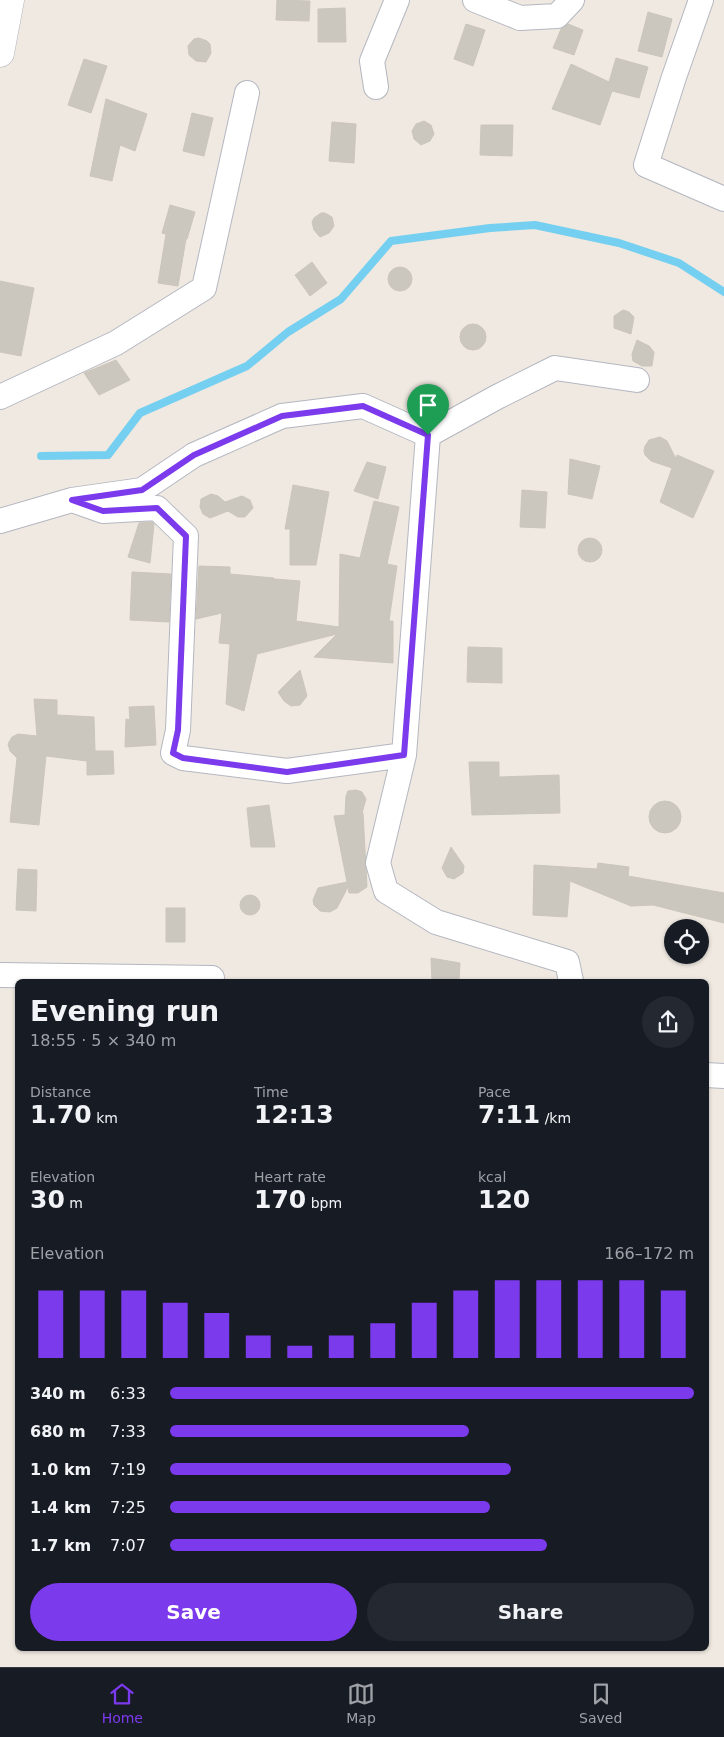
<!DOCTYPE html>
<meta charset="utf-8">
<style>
body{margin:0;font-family:"DejaVu Sans",sans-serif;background:#242831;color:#f1f3f6;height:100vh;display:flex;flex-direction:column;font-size:19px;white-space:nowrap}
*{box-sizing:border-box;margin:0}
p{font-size:16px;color:#9ea1a6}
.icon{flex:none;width:28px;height:28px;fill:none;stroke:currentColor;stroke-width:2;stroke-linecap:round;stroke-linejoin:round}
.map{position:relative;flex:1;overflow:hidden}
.side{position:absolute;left:15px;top:979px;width:694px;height:672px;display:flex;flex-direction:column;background:#171b24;border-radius:8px;box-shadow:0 1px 4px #0004}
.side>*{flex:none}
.buttons{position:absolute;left:664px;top:919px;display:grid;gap:10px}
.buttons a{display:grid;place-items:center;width:45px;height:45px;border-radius:50%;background:#171b24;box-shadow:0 1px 4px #0004;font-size:25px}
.pin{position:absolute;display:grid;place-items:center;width:42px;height:42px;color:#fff;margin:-51px -21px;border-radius:50% 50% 50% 0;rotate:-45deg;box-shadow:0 0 5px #0007}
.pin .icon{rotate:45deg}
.round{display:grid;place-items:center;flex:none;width:52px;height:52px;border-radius:26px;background:#242831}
.headline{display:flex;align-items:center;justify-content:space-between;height:85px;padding:0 15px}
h1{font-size:28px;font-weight:800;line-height:38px}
.stats{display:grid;grid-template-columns:repeat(3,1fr);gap:8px;height:85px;padding:5px 15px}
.stats div{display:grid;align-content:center}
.stats b{font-size:25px;font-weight:800}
.stats small{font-size:14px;font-weight:400}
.stats p{font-size:14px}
.chart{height:140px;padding:10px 15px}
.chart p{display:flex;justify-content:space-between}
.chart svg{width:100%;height:90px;margin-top:5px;stroke:#7c3aed;stroke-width:6}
.action{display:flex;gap:10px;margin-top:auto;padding:10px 15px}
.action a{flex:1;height:58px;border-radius:30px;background:#7c3aed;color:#fff;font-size:20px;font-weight:800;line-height:58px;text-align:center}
.action a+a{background:#242831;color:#f1f3f6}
ul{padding:0 15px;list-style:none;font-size:16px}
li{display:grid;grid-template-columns:80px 60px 1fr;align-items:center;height:38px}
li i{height:12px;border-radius:6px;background:#7c3aed}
.tabs{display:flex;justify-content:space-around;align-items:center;height:70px;border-top:1px solid #363941;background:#171b24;font-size:14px;color:#9ea1a6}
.tabs a{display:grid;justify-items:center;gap:2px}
.tabs .current{color:#7c3aed}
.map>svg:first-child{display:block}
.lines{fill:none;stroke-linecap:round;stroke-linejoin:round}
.stream{stroke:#75cff0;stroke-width:8}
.building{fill:#cbc7bf;stroke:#cbc5ba}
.street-casing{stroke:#b4b7c1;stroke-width:26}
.secondary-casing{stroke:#b4b7c1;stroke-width:29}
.street{stroke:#fff;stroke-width:24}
.secondary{stroke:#fff;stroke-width:28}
.route-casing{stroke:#fff;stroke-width:10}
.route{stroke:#7c3aed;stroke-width:6}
</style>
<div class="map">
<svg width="724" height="1667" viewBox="0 0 724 1667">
<rect width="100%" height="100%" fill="#efe9e1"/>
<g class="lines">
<path class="stream" d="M41 456 108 455 140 413 247 366 288 332 341 299 391 241 490 228 535 225 619 243 679 263 724 292"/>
</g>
<path class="building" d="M277 0 310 1 309 21 276 20Z
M345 8 346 42H318V9Z
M648 12 672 19 662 57 638 51Z
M466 24 485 30 473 66 454 59Z
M568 24 583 30 574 55 553 48 561 29Z
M199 38 207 41 210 44 211 53 206 62 196 61 189 55 188 46 194 39Z
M616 58 648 67 639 98 612 91 600 125 552 109 571 64 609 82Z
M84 59 107 66 91 113 68 105Z
M106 99 147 114 135 151 120 145 112 181 90 176Z
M192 113 213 118 204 156 183 151Z
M424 121 431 125 434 134 430 141 421 145 414 139 412 131 416 124Z
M332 122 356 124 354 163 329 161Z
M481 125H513L512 156 480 155Z
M170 205 195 212 187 239H186L178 286 158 283 166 234 162 233Z
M321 213H325L332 217 334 226 329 233 320 237 314 230 312 222 314 218Z
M312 262 327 283 310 296 295 275Z
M388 279a12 12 0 1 1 24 0a12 12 0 1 1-24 0Z
M0 281 34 288 21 356 0 352Z
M623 310 629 312 634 317 631 334 614 328V316Z
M460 337a13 13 0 1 1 26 0a13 13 0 1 1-26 0Z
M637 340 649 346 654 352 652 366H642L633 361 632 354Z
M116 360 130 380 99 395 84 373Z
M660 437 667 441 676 459 677 455 714 471 693 518 660 502 672 468 651 461 645 455 644 451 645 446 649 440Z
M570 459 600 466 592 499 568 494Z
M367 462 386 467 378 499 354 491Z
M293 485 329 492 316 565H290V529H285Z
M522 490 547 492 545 528 520 527Z
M211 494 218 496 225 502 242 496 250 500 253 508 245 517H238L228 511 210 518 203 514 200 507 201 499Z
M374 501 399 507 387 564 397 566 389 621H393V663L314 657 337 634 257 654 244 711 226 704 230 644 219 643 222 613 196 619 199 566 230 567V574L274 578 275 582V579L300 581 296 621 339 627 340 554 360 558Z
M152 522 154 524 150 563 128 557 139 523Z
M578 550a12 12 0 1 1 24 0a12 12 0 1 1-24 0Z
M132 572 171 574 169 622 130 620Z
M468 647 502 648V683L467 682Z
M300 670 307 696 300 705 291 706 284 701 278 692Z
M34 699 57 700V715L94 717 95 751H113L114 774 87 775V761L46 756 39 825 10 822 17 758 10 751 8 744 12 737 18 734 37 736Z
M154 706 156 745 125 747 126 719 130 720 129 707Z
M469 762H499V777L559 775 560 813 472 815Z
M356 790 362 792 366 799 362 813H363L367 887 358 893H349L348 887 337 908 330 912 320 911 314 905 313 900 318 888 347 882 334 816 345 815 346 796 348 791Z
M649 817a16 16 0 1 1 32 0a16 16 0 1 1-32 0Z
M269 805 275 847H251L247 808Z
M451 847 464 866 463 873 454 879 447 877 442 868Z
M598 863 629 867 628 876 724 893V923L653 905 631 906 570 881 567 917 533 915 534 865 597 869Z
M18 869 37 870 36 911 16 910Z
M240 905a10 10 0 1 1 20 0a10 10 0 1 1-20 0Z
M166 908H185V942H166Z
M431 958 460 963 459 981H432Z"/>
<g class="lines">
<g class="street-casing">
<path id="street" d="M475 0 520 18 557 16 572 0
M701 0 674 77 646 165 724 199
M376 87 372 61 397 0
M0 397 116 343 204 288 247 93
M428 435 497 397 555 368 637 380
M0 521 72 500 142 490 194 455 282 416 363 406 428 435 404 755 287 771 183 758 173 753 178 730 186 536 157 508 103 511 72 500
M404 755 378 863 386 891 436 922 567 962 571 981
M0 975 212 978
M706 1075 724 1076"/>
</g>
<g class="secondary-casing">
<path id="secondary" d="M0 53 10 0"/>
</g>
<use href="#street" class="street"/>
<use href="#secondary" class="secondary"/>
</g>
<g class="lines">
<g class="route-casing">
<path id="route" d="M363 406 428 435 404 755 287 772 183 758 173 753 178 730 186 536 157 508 103 511 72 500 142 490 194 455 282 416Z"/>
</g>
<use href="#route" class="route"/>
</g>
</svg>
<div class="buttons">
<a><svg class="icon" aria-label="locate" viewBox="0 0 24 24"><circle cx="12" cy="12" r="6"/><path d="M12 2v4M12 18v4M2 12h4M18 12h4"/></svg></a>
</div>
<div class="pin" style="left:428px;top:435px;background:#1e9e55"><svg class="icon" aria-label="arrive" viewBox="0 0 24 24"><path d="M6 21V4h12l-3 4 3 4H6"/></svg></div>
<section class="side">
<div class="headline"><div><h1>Evening run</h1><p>18:55 · 5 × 340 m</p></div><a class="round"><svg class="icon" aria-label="share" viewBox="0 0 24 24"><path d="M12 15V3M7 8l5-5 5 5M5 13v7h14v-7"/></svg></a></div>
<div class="stats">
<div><p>Distance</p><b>1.70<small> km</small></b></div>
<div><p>Time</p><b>12:13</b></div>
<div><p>Pace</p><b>7:11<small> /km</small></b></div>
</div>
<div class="stats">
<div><p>Elevation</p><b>30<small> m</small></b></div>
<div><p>Heart rate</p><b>170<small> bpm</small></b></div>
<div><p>kcal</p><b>120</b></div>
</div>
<div class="chart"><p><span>Elevation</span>166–172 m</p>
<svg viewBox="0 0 160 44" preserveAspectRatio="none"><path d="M5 44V11M15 44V11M25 44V11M35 44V17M45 44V22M55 44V33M65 44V38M75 44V33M85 44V27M95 44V17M105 44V11M115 44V6M125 44V6M135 44V6M145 44V6M155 44V11"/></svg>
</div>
<ul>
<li><b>340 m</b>6:33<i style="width:100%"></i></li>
<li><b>680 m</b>7:33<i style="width:57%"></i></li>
<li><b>1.0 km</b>7:19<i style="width:65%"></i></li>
<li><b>1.4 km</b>7:25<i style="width:61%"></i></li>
<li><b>1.7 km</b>7:07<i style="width:72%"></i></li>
</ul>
<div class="action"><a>Save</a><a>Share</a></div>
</section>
</div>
<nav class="tabs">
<a class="current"><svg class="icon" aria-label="home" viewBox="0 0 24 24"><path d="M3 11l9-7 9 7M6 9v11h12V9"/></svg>Home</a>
<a><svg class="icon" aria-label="map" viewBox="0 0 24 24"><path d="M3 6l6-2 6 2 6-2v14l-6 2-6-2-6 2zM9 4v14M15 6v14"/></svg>Map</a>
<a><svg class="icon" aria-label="saved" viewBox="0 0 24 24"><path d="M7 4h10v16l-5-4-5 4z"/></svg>Saved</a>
</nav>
